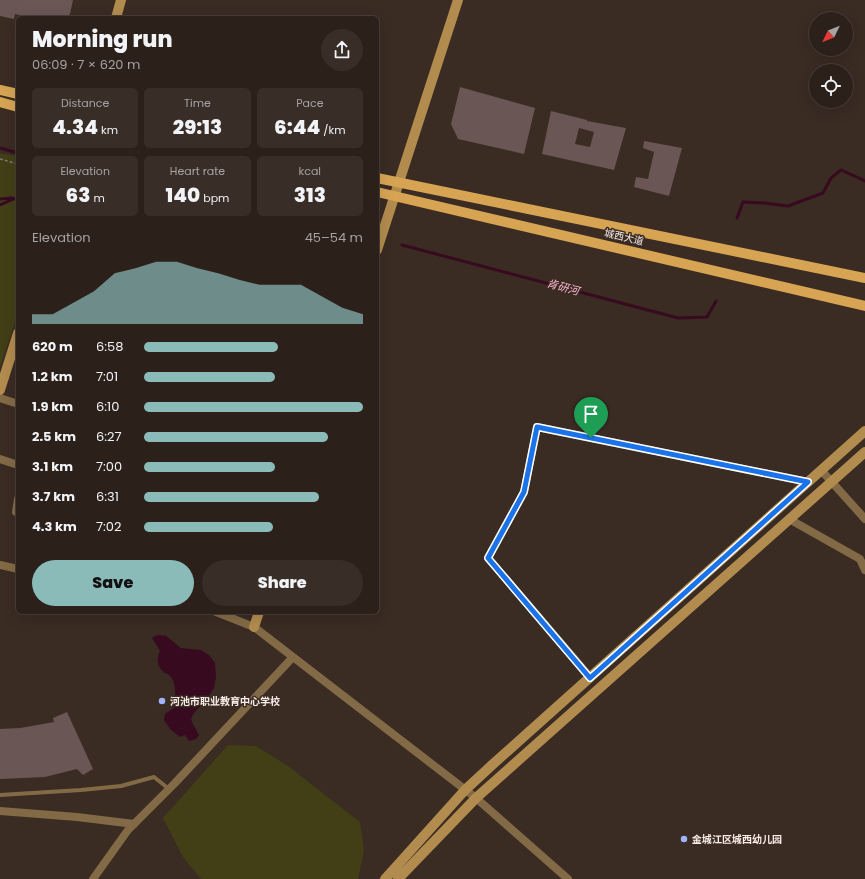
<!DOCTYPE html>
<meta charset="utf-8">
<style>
body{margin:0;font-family:Poppins,"Noto Sans SC",sans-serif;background:#382d27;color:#f1f3f6;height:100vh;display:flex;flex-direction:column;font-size:15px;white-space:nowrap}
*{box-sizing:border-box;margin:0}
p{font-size:13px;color:#a6a3a2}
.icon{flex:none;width:22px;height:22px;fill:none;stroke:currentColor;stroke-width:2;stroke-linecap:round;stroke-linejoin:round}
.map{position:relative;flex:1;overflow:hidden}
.details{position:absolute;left:16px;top:16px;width:363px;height:598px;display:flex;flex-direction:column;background:#2c201a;border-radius:6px;box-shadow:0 4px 16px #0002,0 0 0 1px #483e39}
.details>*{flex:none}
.needle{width:26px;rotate:227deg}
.controls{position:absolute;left:809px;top:12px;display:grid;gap:8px}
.controls a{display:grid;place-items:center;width:44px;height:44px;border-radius:50%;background:#2c201a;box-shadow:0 4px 16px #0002,0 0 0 1px #483e39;font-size:20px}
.pin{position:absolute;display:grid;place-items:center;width:34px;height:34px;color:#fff;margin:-41px -17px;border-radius:50% 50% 50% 0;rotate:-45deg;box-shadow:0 0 4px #0007}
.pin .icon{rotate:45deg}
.round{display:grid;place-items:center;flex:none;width:42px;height:42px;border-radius:21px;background:#382d27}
.head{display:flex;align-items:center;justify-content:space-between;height:68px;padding:0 16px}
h1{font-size:22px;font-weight:800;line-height:30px}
.metrics{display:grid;grid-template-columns:repeat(3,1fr);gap:6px;height:68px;padding:4px 16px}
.metrics div{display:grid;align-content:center;border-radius:6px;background:#382d27;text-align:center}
.metrics b{font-size:20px;font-weight:800}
.metrics small{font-size:11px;font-weight:400}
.metrics p{font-size:11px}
.chart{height:112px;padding:8px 16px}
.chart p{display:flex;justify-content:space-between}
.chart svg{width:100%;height:72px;margin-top:4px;fill:#8bbbb9;opacity:.7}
.action{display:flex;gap:8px;margin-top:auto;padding:8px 16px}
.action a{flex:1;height:46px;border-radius:24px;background:#8bbbb9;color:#111;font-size:16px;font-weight:800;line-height:46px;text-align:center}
.action a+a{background:#382d27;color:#f1f3f6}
ul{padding:0 16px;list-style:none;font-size:13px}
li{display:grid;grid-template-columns:64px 48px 1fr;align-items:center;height:30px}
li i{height:10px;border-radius:5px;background:#8bbbb9}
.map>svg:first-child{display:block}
.green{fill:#423f17}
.water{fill:#380a20}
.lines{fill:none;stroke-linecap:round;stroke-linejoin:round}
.stream{stroke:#380a20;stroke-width:3}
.building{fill:#6a5655;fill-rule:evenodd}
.path{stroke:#867972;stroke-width:1.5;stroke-dasharray:3 2;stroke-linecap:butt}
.lane{stroke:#836a46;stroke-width:4}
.street{stroke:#836a46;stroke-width:8}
.secondary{stroke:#b28b4e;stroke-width:10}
.primary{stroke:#d7a454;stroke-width:10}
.route-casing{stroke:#fff;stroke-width:8}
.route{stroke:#1a73e8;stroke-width:5}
.poi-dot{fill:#a0b3fd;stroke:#3a2b23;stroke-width:1.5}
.labels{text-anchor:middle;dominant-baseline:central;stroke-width:3;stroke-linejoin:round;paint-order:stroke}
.street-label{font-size:10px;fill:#f8ede8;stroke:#3a2b23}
.poi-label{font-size:10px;font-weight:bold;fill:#f8ede8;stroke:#3a2b23;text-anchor:start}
.water-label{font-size:11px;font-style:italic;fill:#f8b4cd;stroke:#3a2b23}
</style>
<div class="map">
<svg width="865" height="879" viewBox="0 0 865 879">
<rect width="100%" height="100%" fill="#3a2b23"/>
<path class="green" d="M0 153 18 156V314L0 367Z
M228 745 256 746 288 766 360 822 364 851 358 879H201L183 857 163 818Z"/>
<path class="water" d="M159 635 166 636 181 648 201 650 209 655 215 663 216 678 214 688 206 700 194 713 191 719 192 722 199 735 196 739 189 741 185 735 180 737 171 730 164 720 165 714 174 708C175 698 177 685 171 677 171 676 166 673 165 673 157 667 156 660 160 651L152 638 155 636Z"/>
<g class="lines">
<path class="stream" d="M0 148 18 153
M0 199 12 198
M0 205 18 197
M737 218 743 202 764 203 788 206 823 193 831 178 841 170 865 181
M402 245 678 318 707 317 716 301"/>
</g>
<path class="building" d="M0 0H73L70 14 64 18H33L15 14 14 19 0 16Z
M460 87 535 108 524 154 458 139 451 124Z
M551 111 587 120V121L626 128 614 170 542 154ZM579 128 594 132 590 147 575 144Z
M644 141 682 148 669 196 634 187 636 177 648 179 654 152 643 148Z
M67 712 93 769 83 775 77 769 45 777 0 779V729L20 728 54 722 53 718Z"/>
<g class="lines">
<path class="path" d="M0 159 18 164"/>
<path class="lane" d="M0 795 81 790 121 786 154 777 169 789"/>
<path class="street" d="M0 398 18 404
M0 459 18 465
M821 470 865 519
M18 499 16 512 18 513
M789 519 860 559 865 570
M0 565 18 569
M216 612 254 627 476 798 568 879
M590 677 488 558 524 492 537 427 808 482
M0 811 77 817 134 824
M93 879 128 830 175 783 293 657"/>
<path class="secondary" d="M116 18 121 0
M377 250 458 0
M0 390 18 333
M254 627 259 612
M385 879 465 790 492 765 865 431
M398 879 476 798 865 452"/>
<path class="primary" d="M0 90 18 94
M0 102 18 107
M377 178 865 278
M377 192 865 306"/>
</g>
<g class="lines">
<g class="route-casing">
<path id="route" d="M537 427 808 482 590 678 488 558 524 492Z"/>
</g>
<use href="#route" class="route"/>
</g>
<g class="poi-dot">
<circle cx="162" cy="701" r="4"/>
<circle cx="684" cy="839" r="4"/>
</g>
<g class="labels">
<g class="street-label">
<text transform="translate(624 237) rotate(13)">城西大道</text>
</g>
<g class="poi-label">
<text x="170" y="701">河池市职业教育中心学校</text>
<text x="692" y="839">金城江区城西幼儿园</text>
</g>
<g class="water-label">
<text transform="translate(563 287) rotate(15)">肯研河</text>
</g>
</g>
</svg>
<div class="controls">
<a><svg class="needle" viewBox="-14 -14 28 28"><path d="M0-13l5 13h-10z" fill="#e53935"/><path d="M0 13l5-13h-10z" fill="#a6a3a2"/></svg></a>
<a><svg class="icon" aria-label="locate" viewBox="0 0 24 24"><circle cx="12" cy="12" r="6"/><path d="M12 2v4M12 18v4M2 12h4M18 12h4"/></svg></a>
</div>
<div class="pin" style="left:591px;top:438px;background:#1e9e55"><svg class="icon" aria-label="arrive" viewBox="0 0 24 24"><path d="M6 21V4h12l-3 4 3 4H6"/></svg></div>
<section class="details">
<div class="head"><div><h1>Morning run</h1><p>06:09 · 7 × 620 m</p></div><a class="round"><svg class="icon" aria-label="share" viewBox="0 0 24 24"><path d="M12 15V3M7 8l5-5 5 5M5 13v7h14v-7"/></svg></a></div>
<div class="metrics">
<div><p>Distance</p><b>4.34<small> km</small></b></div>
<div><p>Time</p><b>29:13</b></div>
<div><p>Pace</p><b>6:44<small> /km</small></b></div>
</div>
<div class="metrics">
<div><p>Elevation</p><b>63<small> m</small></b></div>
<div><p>Heart rate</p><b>140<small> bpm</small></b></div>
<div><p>kcal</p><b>313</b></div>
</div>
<div class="chart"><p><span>Elevation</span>45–54 m</p>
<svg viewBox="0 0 160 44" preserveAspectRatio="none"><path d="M0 44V38L10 38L20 31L30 24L40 13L50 10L60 6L70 6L80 10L90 13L100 17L110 20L120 20L130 20L140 27L150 34L160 38V44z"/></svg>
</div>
<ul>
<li><b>620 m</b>6:58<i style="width:61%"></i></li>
<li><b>1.2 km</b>7:01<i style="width:60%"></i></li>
<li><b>1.9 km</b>6:10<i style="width:100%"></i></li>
<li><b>2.5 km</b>6:27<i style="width:84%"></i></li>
<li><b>3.1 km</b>7:00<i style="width:60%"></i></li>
<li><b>3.7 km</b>6:31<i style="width:80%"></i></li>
<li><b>4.3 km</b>7:02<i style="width:59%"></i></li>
</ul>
<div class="action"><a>Save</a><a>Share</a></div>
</section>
</div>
